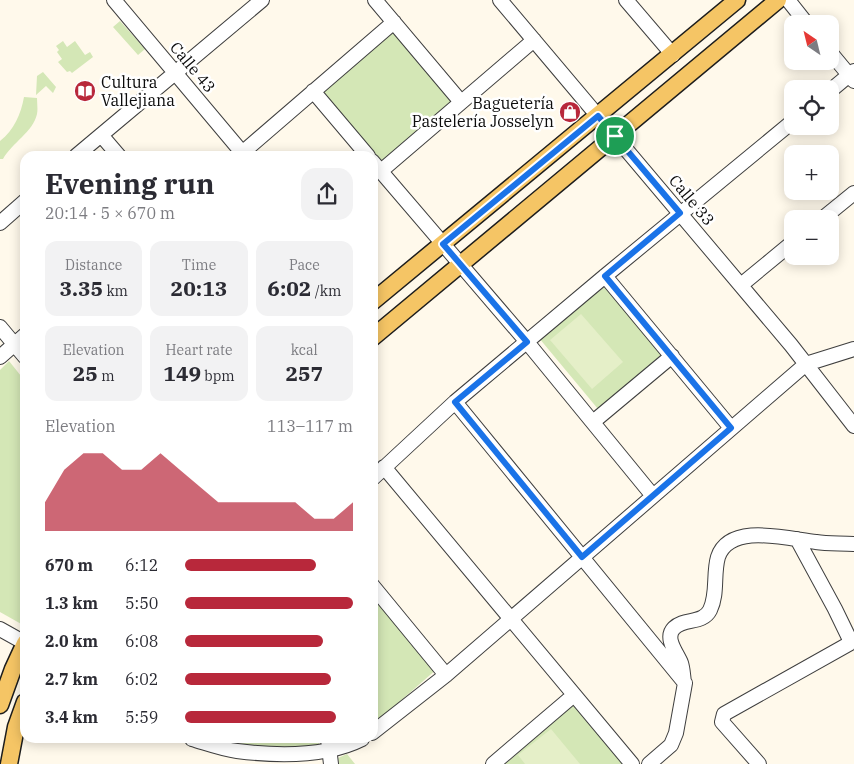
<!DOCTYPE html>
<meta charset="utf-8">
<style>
body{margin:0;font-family:"IBM Plex Serif",serif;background:#f2f2f3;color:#2b2b33;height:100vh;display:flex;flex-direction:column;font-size:19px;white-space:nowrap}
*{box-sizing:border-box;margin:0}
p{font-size:16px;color:#7c7c81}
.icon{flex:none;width:28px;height:28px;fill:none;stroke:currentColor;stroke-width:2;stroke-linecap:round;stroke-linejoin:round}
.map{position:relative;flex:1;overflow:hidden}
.drawer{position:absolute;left:20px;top:151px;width:358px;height:592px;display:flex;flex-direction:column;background:#fff;border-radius:15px;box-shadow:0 2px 12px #0003}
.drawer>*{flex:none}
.needle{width:32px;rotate:325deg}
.controls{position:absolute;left:784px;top:15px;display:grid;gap:10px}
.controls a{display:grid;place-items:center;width:55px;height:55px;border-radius:10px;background:#fff;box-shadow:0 2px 12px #0003;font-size:25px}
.pin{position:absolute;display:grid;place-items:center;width:42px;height:42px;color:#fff;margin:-21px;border:2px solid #fff;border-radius:50%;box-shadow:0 1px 5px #0007}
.round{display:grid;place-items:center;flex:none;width:52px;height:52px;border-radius:15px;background:#f2f2f3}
.head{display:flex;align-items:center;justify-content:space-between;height:85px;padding:0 25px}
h1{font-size:28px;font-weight:700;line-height:38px}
.metrics{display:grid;grid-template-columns:repeat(3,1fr);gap:8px;height:85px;padding:5px 25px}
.metrics div{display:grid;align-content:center;border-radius:12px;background:#f2f2f3;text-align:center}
.metrics b{font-size:21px;font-weight:700}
.metrics small{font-size:14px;font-weight:400}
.metrics p{font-size:14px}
.chart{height:140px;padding:10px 25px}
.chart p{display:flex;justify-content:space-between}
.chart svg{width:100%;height:90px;margin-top:5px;fill:#b8283b;opacity:.7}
ul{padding:0 25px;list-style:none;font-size:16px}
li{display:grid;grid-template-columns:80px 60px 1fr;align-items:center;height:38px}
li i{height:12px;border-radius:6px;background:#b8283b}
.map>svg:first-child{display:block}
.green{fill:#d4e7b6}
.pitch{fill:#e5efc8}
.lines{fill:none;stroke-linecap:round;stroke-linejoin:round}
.minor-casing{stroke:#3f3f3f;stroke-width:16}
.major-casing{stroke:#1d1d1d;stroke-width:19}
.minor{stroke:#fff;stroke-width:14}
.major{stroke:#f5c565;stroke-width:16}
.route-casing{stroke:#fff;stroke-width:10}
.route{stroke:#1a73e8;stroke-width:6}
.labels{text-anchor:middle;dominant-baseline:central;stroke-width:5;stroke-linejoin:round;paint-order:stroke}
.street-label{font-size:16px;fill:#0c0c0c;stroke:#fff}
.poi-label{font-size:16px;fill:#0c0c0c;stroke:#fff;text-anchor:start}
</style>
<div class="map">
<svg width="854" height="764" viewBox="0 0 854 764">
<rect width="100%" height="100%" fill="#fff9eb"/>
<path class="green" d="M120 21 145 49 138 55 113 27Z
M394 22 461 102 383 163 321 91Z
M63 41 67 47 75 41 85 55 90 52 93 57 72 73 70 71 67 72 58 62 62 59 57 52 59 50 56 46Z
M43 72 56 87 53 93 46 86 36 95 37 76Z
M24 97 37 98C37 103 38 109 37 114 33 132 12 143 3 159H0V141C14 130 21 114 24 97Z
M607 285 665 352 598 409 539 338Z
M9 361 25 381V622L23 625 0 612V370Z
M372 590 438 668 373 725H372Z
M573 705 624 764H505Z
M217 739H319V747H265L216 740Z
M347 754 355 764H339L338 758Z"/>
<path class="pitch" d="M581 314 623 362 592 389 550 340Z
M551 729 580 764H525L518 755Z"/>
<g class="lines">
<g class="minor-casing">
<path id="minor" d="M114 0 245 156
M375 0 461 102
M500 0 791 345 854 426
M626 0 673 55
M788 0 807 24
M830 52 854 81
M313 91 368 156
M830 91 854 71
M101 135 119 156
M242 153 394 22
M76 156 262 0
M372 161 527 342 653 496
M381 171 534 40
M822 219 854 193
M0 223 25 201
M605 276 731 428
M741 285 792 243
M0 327 25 357
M0 357 25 335
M455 402 685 683 676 733 671 745 649 764
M593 422 672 356
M384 467 632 764
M372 479 455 402 605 276 792 122
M797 539 835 609 851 642
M372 585 446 675
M0 629 25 643
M684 682C683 676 683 669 681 663 677 653 664 638 674 628 684 618 703 624 710 610 718 594 713 574 718 557 730 522 788 539 816 542 828 544 841 543 854 544
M372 733 446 675 806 364 854 349
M192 739C206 743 222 749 237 751 276 756 326 757 362 739
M328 739 331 764
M493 764 574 695
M759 764 722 722 724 714 854 641"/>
</g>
<g class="major-casing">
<path id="major" d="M372 302 737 0
M372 338 778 0
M0 705 13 669 25 643
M9 764 16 727 25 702"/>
</g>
<use href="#minor" class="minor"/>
<use href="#major" class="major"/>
</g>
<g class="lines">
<g class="route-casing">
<path id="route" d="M598 116 680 213 605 276 731 428 582 557 455 402 527 342 443 244Z"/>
</g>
<use href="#route" class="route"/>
</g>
<defs>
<g id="library-disc" transform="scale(1.125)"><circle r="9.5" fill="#b8283b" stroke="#fff"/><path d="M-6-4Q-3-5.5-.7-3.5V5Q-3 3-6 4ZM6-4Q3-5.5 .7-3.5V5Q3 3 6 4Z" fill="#fff"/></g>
<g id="shop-disc" transform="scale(1.125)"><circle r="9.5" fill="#b8283b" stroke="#fff"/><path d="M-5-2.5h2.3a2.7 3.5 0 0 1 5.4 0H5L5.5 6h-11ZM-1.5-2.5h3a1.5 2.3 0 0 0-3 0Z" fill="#fff"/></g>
</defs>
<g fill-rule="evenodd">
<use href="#library-disc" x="85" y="91"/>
<use href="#shop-disc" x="570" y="112"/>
</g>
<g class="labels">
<g class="street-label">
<text transform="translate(193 67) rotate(50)">Calle 43</text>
<text transform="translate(692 200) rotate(50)">Calle 33</text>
</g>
<g class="poi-label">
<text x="101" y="82">Cultura<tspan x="101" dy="18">Vallejiana</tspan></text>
<text x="554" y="103" text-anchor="end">Baguetería<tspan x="554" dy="18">Pastelería Josselyn</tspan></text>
</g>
</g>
</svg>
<div class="controls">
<a><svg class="needle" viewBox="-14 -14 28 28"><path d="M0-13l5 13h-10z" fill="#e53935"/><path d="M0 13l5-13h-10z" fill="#7c7c81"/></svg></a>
<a><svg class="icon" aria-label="locate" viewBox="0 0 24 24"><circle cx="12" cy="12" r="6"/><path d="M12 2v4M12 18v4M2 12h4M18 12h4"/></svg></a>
<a>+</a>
<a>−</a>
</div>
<div class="pin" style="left:615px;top:136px;background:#1e9e55"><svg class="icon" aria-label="arrive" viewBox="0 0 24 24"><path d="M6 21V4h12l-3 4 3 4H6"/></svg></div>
<section class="drawer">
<div class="head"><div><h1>Evening run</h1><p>20:14 · 5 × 670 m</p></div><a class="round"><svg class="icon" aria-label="share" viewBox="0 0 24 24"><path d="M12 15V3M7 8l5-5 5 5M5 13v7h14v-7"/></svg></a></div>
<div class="metrics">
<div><p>Distance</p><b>3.35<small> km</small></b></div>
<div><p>Time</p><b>20:13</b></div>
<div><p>Pace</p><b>6:02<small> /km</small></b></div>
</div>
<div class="metrics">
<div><p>Elevation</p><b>25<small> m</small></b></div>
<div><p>Heart rate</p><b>149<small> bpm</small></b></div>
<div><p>kcal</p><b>257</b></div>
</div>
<div class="chart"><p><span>Elevation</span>113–117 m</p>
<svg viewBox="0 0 160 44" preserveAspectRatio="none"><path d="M0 44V30L10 14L20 6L30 6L40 14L50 14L60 6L70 14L80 22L90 30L100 30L110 30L120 30L130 30L140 38L150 38L160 30V44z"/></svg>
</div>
<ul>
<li><b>670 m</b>6:12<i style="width:78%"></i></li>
<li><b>1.3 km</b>5:50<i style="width:100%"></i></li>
<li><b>2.0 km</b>6:08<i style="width:82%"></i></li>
<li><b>2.7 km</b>6:02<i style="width:87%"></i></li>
<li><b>3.4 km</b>5:59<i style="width:90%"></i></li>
</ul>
</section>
</div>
